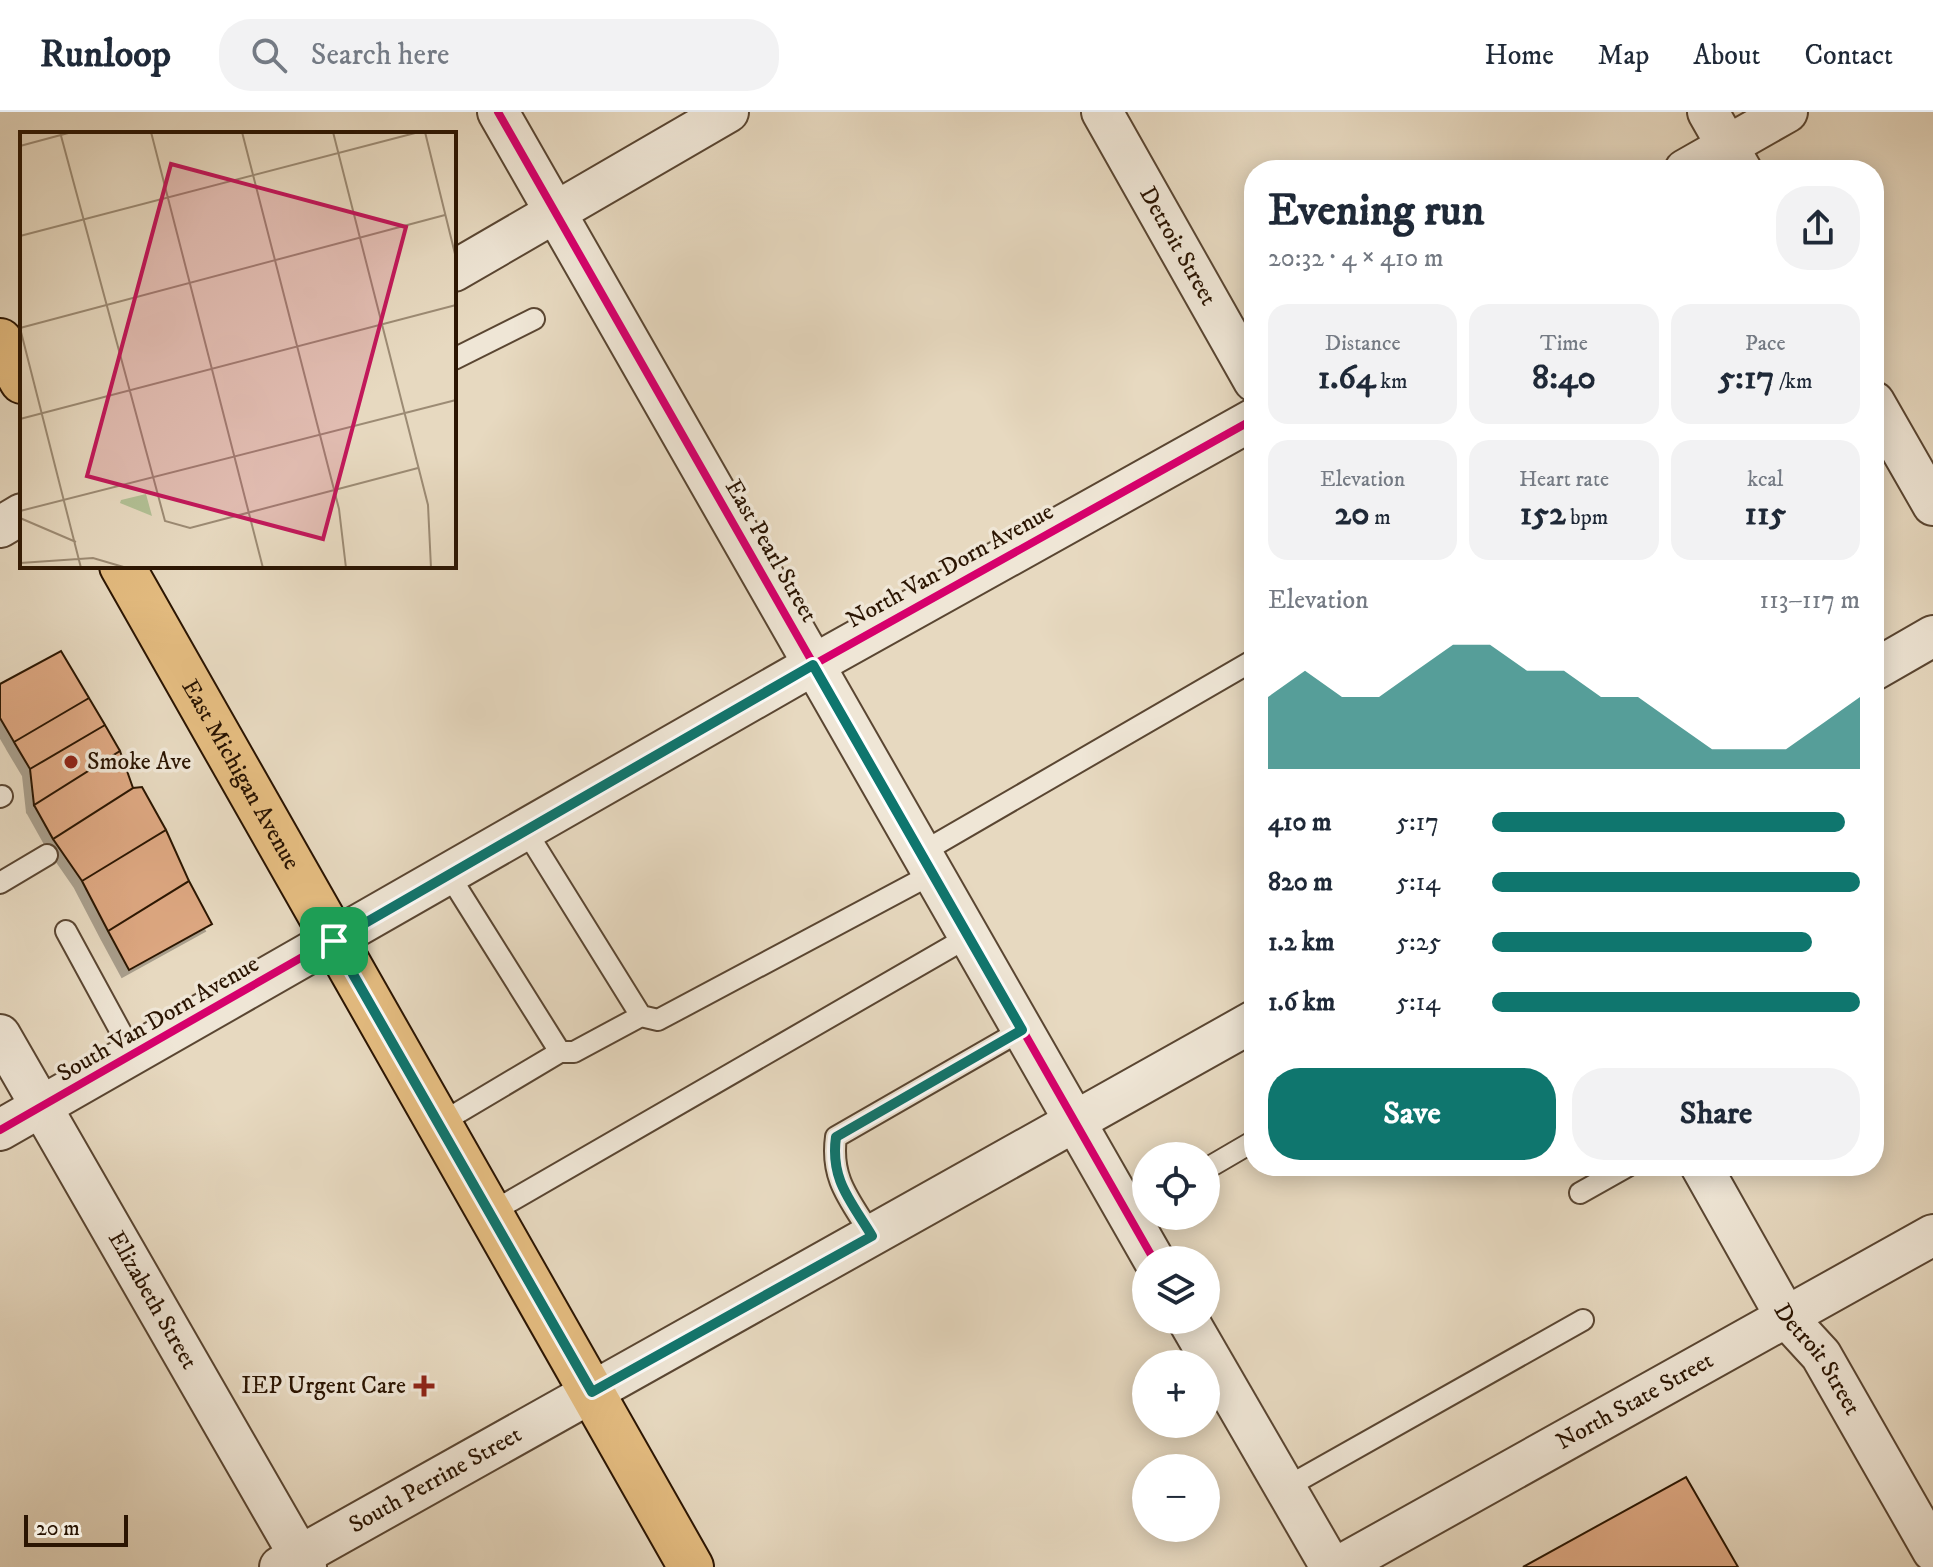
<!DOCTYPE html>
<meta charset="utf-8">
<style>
body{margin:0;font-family:"IM FELL DW Pica",serif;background:#f2f2f3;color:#1f2937;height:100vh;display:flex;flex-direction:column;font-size:30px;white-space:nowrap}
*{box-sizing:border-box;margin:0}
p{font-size:26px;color:#747a83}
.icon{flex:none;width:44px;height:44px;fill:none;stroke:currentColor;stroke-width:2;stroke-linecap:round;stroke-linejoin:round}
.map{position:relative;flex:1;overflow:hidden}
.panel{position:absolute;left:1244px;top:48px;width:640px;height:1016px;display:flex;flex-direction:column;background:#fff;border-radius:32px;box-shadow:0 4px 20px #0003}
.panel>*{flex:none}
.buttons{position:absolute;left:1132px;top:1030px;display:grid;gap:16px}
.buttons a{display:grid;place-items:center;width:88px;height:88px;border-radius:50%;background:#fff;box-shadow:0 4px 20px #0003;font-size:40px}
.scale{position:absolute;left:24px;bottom:20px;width:104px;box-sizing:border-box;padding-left:8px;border:4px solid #2b1502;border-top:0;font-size:22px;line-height:28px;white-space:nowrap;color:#2b1502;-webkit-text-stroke:6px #efe6d6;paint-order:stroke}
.pin{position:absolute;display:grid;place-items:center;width:68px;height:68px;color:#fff;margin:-34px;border-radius:16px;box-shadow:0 4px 12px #0006}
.round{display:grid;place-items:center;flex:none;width:84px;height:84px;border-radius:32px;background:#f2f2f3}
.overview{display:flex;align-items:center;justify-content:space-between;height:136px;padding:0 24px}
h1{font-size:44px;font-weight:800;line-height:60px}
.figures{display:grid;grid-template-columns:repeat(3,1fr);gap:12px;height:136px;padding:8px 24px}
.figures div{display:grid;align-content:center;border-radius:20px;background:#f2f2f3;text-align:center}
.figures b{font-size:34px;font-weight:800}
.figures small{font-size:22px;font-weight:400}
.figures p{font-size:22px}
.chart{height:224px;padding:16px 24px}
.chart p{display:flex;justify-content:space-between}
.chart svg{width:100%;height:144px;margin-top:8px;fill:#0f766e;opacity:.7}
.primary-button{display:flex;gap:16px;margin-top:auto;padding:16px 24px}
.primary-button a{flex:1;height:92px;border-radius:32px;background:#0f766e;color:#fff;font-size:32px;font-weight:800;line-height:92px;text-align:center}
.primary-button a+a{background:#f2f2f3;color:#1f2937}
ul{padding:0 24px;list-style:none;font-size:26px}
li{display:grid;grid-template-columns:128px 96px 1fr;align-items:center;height:60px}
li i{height:20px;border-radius:10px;background:#0f766e}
header{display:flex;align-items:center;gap:48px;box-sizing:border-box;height:112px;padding:0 40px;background:#fff;border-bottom:2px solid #e0e1e3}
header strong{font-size:38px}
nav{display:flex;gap:44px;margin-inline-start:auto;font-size:28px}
.search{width:560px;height:72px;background:#f2f2f3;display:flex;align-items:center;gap:20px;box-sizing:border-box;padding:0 28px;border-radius:32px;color:#747a83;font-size:30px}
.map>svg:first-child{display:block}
.building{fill:#dea882;stroke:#2b1502;stroke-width:2;filter:url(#shadow)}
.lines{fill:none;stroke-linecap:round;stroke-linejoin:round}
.service-casing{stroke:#5a4632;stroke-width:24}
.minor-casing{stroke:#5a4632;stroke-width:44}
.primary-casing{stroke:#2b1502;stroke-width:48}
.service{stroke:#efe6d6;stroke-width:20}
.minor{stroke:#efe6d6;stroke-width:40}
.primary{stroke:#e4bc80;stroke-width:44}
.cycleway-casing{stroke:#efe6d6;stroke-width:13}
.cycleway{stroke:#d6006c;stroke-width:8}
.route-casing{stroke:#fff;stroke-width:16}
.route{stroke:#0f766e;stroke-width:10}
.poi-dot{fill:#8f2418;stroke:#efe6d6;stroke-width:3}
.labels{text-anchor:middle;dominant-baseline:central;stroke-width:7;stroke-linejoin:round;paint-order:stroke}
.street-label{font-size:24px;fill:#2b1502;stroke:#efe6d6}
.poi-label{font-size:24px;fill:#2b1502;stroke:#efe6d6;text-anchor:start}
.inset-road{fill:none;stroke:#9c8b74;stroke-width:2}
.view{fill:#c2185b;fill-opacity:0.15;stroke:#c2185b;stroke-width:4}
.inset-edge{fill:none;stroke:#2b1502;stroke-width:4}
</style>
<header>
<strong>Runloop</strong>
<div class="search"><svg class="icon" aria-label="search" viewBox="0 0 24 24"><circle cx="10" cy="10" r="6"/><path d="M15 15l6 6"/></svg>Search here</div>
<nav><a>Home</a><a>Map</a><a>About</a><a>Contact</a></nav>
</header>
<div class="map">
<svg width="1933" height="1455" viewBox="0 0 1933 1455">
<defs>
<filter id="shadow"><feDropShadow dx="-7" dy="7" stdDeviation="0" flood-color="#0004"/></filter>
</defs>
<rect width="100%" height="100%" fill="#e7d9c0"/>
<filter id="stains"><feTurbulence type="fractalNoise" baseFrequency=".0025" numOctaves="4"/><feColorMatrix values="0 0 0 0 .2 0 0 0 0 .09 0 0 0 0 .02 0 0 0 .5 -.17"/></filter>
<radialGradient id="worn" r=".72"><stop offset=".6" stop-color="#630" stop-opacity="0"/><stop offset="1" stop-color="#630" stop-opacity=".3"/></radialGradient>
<path class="building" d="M61 539 89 586 14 630 0 606V572Z
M89 586 105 613 30 657 14 630Z
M105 613 120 639 34 693 30 657Z
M120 639 133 676 53 727 34 693Z
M142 675 166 718 82 769 53 727 133 676Z
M166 718 189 769 108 819 82 769Z
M189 769 212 812 129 858 108 819Z
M1686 1365 1738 1455H1523Z"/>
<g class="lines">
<g class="service-casing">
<path id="service" d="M454 247 534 207
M0 685 2 684
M526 719 641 904 658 908 932 762
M921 741 1254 548
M449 763 560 940H574L641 904
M0 771 47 743
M66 819 134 944
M439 1012 560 940
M1206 1057 1254 1029
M1580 1081 1628 1054
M490 1101 968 825
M872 1124C851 1089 830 1068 836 1025L1022 918
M1285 1376 1583 1208"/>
</g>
<g class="minor-casing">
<g id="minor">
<path d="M498 0 1154 1148"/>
<path id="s1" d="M1102 0 1254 269"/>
<path d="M1708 0 1741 58"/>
<path d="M1685 58 1787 0"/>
<path d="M454 159 728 0"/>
<path d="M1874 290 1933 393"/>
<path d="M0 415 22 402"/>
<path d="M1874 558 1933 524"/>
<path id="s2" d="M0 923 306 1455"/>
<path d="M0 1018 813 553 1254 307"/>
<path id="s3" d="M1701 1054 1786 1205 1821 1243 1933 1439"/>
<path d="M1188 1208 1331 1455"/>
<path id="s4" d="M280 1455 1254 909"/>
<path id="s5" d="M1338 1455 1933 1123"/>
</g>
</g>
<g class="primary-casing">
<g id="primary">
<path d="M0 229 22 269"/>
<path id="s6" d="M122 454 691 1455"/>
</g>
</g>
<use href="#service" class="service"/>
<use href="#minor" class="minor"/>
<use href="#primary" class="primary"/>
<g class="cycleway-casing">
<path id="cycleway" d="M498 0 1154 1148
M0 1018 813 553 1254 307"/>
</g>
<use href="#cycleway" class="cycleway"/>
</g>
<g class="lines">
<g class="route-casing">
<path id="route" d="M813 553 1022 918 836 1025C830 1068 851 1089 872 1124L592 1280 334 829Z"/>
</g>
<use href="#route" class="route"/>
</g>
<g class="poi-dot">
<circle cx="71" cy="650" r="8"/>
<path d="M420 1262h8v8h8v8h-8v8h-8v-8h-8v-8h8z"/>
</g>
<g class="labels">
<g class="street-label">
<text stroke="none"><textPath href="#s1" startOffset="154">Detroit Street</textPath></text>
<text transform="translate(771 439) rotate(60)">East Pearl Street</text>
<text transform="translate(950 454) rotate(-29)">North Van Dorn Avenue</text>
<text stroke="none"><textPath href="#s6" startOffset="240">East Michigan Avenue</textPath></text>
<text transform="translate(158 907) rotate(-30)">South Van Dorn Avenue</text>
<text stroke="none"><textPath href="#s2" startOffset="306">Elizabeth Street</textPath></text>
<text stroke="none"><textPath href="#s3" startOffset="226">Detroit Street</textPath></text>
<text stroke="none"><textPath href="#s5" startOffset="340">North State Street</textPath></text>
<text stroke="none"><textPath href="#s4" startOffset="178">South Perrine Street</textPath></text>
</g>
<g class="poi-label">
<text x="87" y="650">Smoke Ave</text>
<text x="406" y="1274" text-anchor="end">IEP Urgent Care</text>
</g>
</g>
<g transform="translate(20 20)">
<rect width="436" height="436" fill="#e7d9c0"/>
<path d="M126 362 132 384 100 371 101 368Z" fill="#b2c095"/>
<path class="inset-road" d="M40 0 145 389 170 396 398 336M131 0 243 436M222 0 319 377 326 436M313 0 408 373 411 436M405 0 436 126M0 14 52 0M0 104 399 0M0 196 425 83M0 196 61 436M0 287 436 173M0 379 436 268M0 386 56 410M0 431 73 426 107 436"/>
<path class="view" d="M151 32 386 95 303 407 67 344Z"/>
<rect width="436" height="436" class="inset-edge"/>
</g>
<rect width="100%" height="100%" filter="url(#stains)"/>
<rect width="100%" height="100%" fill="url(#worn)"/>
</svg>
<div class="buttons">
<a><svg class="icon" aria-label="locate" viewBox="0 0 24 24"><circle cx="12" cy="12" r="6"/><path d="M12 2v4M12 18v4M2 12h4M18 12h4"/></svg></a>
<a><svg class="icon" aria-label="layers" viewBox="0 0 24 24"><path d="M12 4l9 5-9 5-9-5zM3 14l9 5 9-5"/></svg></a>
<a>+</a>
<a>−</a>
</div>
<div class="scale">20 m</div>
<div class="pin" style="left:334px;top:829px;background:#1e9e55"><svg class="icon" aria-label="arrive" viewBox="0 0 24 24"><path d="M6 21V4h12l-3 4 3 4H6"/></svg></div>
<section class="panel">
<div class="overview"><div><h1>Evening run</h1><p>20:32 · 4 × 410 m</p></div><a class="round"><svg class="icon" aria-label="share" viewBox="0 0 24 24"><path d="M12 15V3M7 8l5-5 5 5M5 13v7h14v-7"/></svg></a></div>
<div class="figures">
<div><p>Distance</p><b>1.64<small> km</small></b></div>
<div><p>Time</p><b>8:40</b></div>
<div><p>Pace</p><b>5:17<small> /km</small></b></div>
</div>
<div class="figures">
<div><p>Elevation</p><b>20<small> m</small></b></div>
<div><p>Heart rate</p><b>152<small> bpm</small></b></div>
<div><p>kcal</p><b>115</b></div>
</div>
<div class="chart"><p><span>Elevation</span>113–117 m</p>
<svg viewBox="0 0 160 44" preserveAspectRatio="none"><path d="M0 44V22L10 14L20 22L30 22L40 14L50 6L60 6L70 14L80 14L90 22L100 22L110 30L120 38L130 38L140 38L150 30L160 22V44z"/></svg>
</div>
<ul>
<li><b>410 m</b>5:17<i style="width:96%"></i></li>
<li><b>820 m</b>5:14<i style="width:100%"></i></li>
<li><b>1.2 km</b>5:25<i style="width:87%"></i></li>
<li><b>1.6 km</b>5:14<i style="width:100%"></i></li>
</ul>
<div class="primary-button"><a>Save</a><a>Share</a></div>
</section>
</div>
